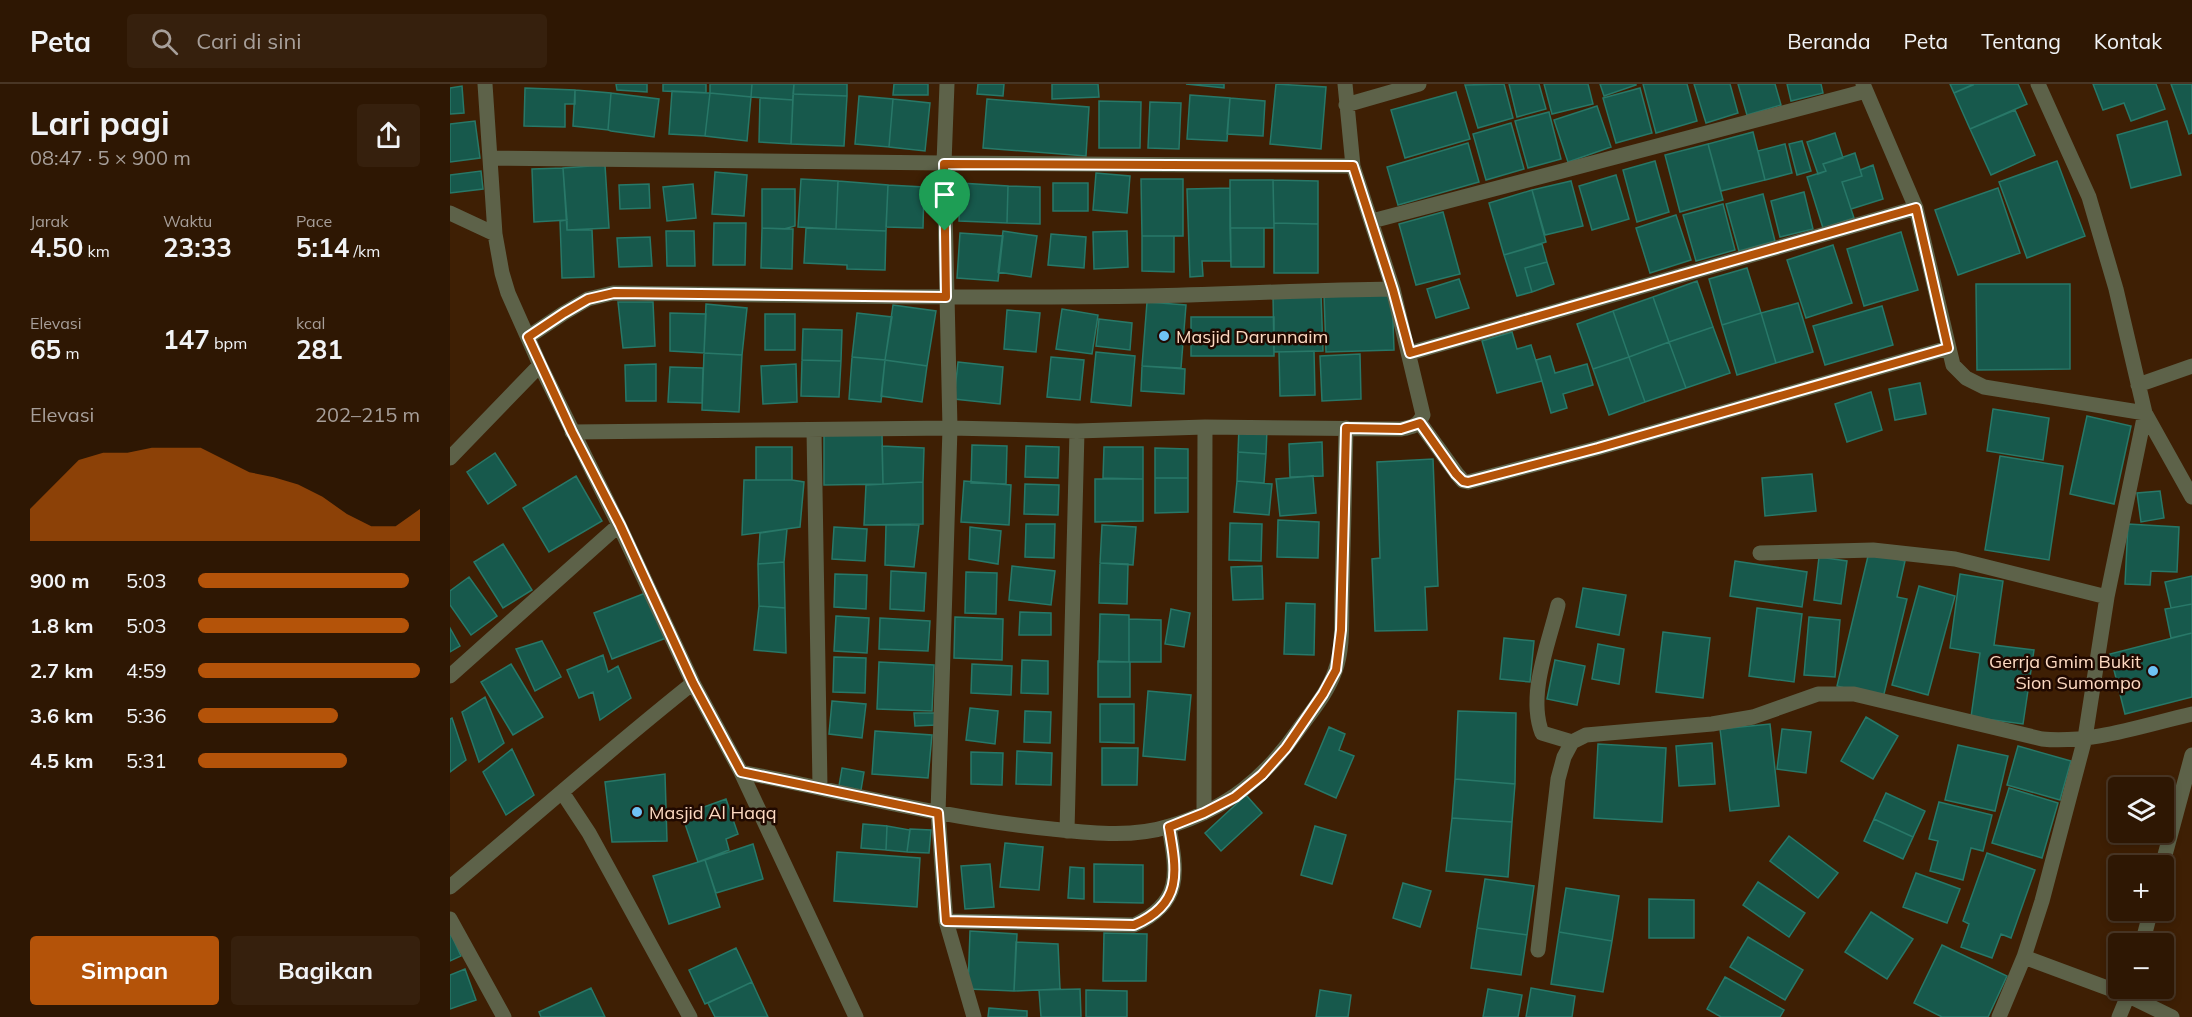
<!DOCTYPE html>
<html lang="id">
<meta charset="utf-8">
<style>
body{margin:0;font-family:Mulish,sans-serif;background:#36200d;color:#f1f3f6;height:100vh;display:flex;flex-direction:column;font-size:22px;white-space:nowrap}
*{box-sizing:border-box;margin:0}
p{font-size:20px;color:#a79f9a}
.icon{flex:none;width:33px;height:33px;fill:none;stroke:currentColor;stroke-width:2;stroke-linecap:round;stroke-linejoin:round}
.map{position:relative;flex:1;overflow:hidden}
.sheet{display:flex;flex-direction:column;background:#2e1703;width:450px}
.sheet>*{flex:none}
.controls{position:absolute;left:1658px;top:693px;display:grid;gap:12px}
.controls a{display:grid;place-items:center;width:66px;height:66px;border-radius:6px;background:#2e1703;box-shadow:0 3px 9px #0003,0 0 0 2px #493625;font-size:30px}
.pin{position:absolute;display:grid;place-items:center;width:51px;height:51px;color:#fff;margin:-62px -26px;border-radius:50% 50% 50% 0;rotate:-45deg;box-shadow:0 0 6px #0007}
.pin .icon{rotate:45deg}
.round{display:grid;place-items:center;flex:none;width:63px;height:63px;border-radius:6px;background:#36200d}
.summary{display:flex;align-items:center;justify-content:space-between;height:102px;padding:0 30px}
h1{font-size:33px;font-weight:700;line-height:45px}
.figures{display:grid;grid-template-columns:repeat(3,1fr);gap:9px;height:102px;padding:6px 30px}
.figures div{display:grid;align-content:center}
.figures b{font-size:26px;font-weight:700}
.figures small{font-size:16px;font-weight:400}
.figures p{font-size:16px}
.chart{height:168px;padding:12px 30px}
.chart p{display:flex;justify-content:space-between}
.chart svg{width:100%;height:108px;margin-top:6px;fill:#b45309;opacity:.7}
.button{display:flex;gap:12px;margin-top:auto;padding:12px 30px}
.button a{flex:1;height:69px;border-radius:6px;background:#b45309;color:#fff;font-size:24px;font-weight:700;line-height:69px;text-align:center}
.button a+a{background:#36200d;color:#f1f3f6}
ul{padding:0 30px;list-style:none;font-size:20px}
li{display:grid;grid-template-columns:96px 72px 1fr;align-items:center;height:45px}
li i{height:15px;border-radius:8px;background:#b45309}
header{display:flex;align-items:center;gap:36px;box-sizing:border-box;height:84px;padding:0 30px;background:#2e1703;border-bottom:2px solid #493625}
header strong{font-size:28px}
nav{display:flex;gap:33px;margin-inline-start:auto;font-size:21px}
.search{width:420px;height:54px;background:#36200d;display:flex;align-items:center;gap:15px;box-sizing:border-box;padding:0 21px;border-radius:6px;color:#a79f9a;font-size:22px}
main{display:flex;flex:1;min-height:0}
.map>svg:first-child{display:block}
.building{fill:#17594c;stroke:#287868;stroke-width:1.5}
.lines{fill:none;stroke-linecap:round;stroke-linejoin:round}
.service{stroke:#5d6249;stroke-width:15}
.minor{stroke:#5d6249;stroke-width:15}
.route-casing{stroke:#fff;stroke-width:12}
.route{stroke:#b45309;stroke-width:8}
.poi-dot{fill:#6fc2f4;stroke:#200900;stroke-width:2}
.labels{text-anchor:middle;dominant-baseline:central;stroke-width:5;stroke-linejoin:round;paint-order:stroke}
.poi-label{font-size:18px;fill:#fddac2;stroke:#200900;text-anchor:start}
</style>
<header>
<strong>Peta</strong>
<div class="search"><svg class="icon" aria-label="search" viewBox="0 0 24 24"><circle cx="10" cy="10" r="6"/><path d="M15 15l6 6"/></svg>Cari di sini</div>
<nav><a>Beranda</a><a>Peta</a><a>Tentang</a><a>Kontak</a></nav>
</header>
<main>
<section class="sheet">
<div class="summary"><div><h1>Lari pagi</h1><p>08:47 · 5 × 900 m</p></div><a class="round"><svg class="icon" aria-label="share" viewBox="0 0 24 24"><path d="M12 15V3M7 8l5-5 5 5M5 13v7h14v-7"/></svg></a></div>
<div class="figures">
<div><p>Jarak</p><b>4.50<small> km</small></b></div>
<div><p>Waktu</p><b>23:33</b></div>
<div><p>Pace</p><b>5:14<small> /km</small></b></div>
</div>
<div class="figures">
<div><p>Elevasi</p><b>65<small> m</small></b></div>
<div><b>147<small> bpm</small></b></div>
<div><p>kcal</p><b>281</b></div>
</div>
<div class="chart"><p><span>Elevasi</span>202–215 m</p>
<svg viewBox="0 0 160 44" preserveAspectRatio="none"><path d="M0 44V31L10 21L20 11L30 8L40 8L50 6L60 6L70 6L80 11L90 16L100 18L110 21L120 26L130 33L140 38L150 38L160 31V44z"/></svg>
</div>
<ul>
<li><b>900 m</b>5:03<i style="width:95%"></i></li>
<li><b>1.8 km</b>5:03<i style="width:95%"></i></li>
<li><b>2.7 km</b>4:59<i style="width:100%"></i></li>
<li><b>3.6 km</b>5:36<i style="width:63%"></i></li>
<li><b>4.5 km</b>5:31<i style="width:67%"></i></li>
</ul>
<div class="button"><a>Simpan</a><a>Bagikan</a></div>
</section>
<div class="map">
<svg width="1742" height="933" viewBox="0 0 1742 933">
<rect width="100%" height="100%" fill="#3e1f04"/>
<path class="building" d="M166 0H197V8L167 6Z
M213 0H256V9L213 7Z
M260 0H302L301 13 260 9Z
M302 0H344L343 16 301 13Z
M344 0H397V12L343 10Z
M444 0H478V11H443Z
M528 0H554L553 12 527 10Z
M602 0H648L649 13 602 15Z
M736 0H774V4Z
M826 0 876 3 871 65 820 60Z
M1054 0 1063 34 1028 44 1015 1Z
M1059 0H1089L1096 25 1067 33Z
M1094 0H1138L1143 20 1102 30Z
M1150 0H1186V1L1154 12Z
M1193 0H1237L1247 37 1206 49Z
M1244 0H1280L1288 29 1256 39Z
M1288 0H1325L1331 21 1297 31Z
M1337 0H1371L1373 9 1341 17Z
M1500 0H1522L1523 1 1504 9Z
M1568 0 1577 20 1520 45 1504 9 1524 0Z
M1643 0H1706L1715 25 1681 37 1674 19 1653 26Z
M1721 0H1742V49L1739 50Z
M12 2 14 29 0 30V4Z
M75 4 125 6V20H115V43L74 42Z
M1190 4 1202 49 1166 59 1153 14Z
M125 6 161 9 158 46 123 42Z
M222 7 260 9 255 52 219 50Z
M1006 8 1020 55 955 74 941 26Z
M161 9 209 15 204 53 161 47 158 46Z
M260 9 301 13 297 57 255 52Z
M343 10 397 12 394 62 341 60Z
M740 11 780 14 777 57 737 55Z
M409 12 443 15 439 63 405 60Z
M310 14 343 16 341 60 309 58Z
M780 14 815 17 813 52 777 50Z
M443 15 480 19 475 67 439 63Z
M537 15 639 23 636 72 533 64Z
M649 17 691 18 690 64H649Z
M700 18 731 19 729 65 698 64Z
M1147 22 1161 63 1118 78 1104 36Z
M1565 26 1585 71 1541 91 1520 45Z
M1099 28 1111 75 1078 84 1065 37Z
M25 37 30 74 0 78V40Z
M1717 37 1731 91 1681 104 1667 51Z
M1061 39 1074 85 1036 96 1023 50Z
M1303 48 1315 96 1271 107 1258 60Z
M1385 49 1393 74 1373 80 1376 87 1368 90 1357 58Z
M1352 57 1361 87 1347 91 1339 60Z
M1018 59 1029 98 948 121 937 83Z
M1258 60 1273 116 1230 128 1215 71Z
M1335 60 1342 89 1315 96 1308 67Z
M1405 69 1412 92 1392 98 1404 134 1373 144 1357 93 1376 87 1373 80Z
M1205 77 1219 128 1187 138 1173 86Z
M1607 77 1635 152 1577 174 1549 98Z
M155 81 159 144 117 146 113 84Z
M1423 81 1433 115 1401 125 1392 98 1412 92 1410 86Z
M113 84 117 136 84 138 82 85Z
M31 87 33 105 0 109V91Z
M265 88 297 91 294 132 262 130Z
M646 89 680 92 677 129 643 126Z
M1166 91 1179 135 1142 146 1129 102Z
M351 95 388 97 386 145 348 143Z
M691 95H733V152H692Z
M780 96H823L824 144H780Z
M823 96 868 97V140L824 139Z
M388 97 438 101 436 147 386 145Z
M1121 97 1133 142 1095 151 1082 106Z
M510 99 558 102 557 139 509 137Z
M603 99H638V127H603Z
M199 100 200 124 170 125 169 101Z
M243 100 246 134 217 137 213 103Z
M438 101 474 103 473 144 436 143Z
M558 102 590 103V140L557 139Z
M780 104 781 177H752L753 192 740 193 737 105Z
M1548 104 1570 169 1508 191 1485 126Z
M312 105H345V142L334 145 312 144Z
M1082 106 1096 158 1054 171 1039 119Z
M1354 108 1363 145 1330 153 1321 117Z
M1313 110 1325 157 1289 167 1276 120Z
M1273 120 1285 166 1246 177 1233 131Z
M993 128 1010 190 966 201 949 140Z
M1226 131 1241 176 1200 189 1186 144Z
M117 136V146H142L144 193 112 194 110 137Z
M264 139H296L295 181H263Z
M824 139 868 140V189H824Z
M312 144 343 145 342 185 311 184Z
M356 144 436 147 435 186 397 185V181L354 179Z
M780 144H814V183H781Z
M216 147H244L245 182H217Z
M553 147 587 152 581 193 548 188Z
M677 147 678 183 644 185 643 148Z
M1451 148 1468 206 1414 222 1397 165Z
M510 149 553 152 548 197 507 194Z
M601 150 636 153 634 184 598 181Z
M692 152H724V188L692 187Z
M200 153 202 182 169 183 167 154Z
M1092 160 1097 178 1075 184 1082 208 1067 212 1054 171Z
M1383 161 1402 219 1356 234 1337 176Z
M1097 178 1104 200 1082 208 1075 184Z
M1297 184 1311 229 1272 241 1259 195Z
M1009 195 1019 224 986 234 977 205Z
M1247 197 1263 243 1219 258 1203 213Z
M1526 200H1620V285L1527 286Z
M942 208 944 266 876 268 874 210Z
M871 210 873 267 824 268 823 211Z
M1203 213 1219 258 1179 273 1163 227Z
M168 218H203L205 262 173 264Z
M697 218 736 221 731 284 692 282Z
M1348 219 1363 268 1326 279 1311 229Z
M256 220 297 224 292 271 254 269Z
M443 221 486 227 477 282 435 276Z
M1432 222 1443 261 1375 281 1363 242Z
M612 225 648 231 642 270 606 265Z
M557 226 590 229 586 268 554 265Z
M1163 227 1179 273 1143 285 1127 240Z
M220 229 256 230 254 269 220 267Z
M407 229 442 233 435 276 402 273Z
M1311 229 1326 279 1287 291 1272 241Z
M315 230H345V266H315Z
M741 233H824V272H741Z
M649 235 682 239 680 266 646 262Z
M1263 243 1280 289 1236 304 1219 258Z
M353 245 392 246 391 277 352 276Z
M1062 248 1067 265 1081 261 1092 297 1047 309 1032 257Z
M1219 258 1236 304 1195 318 1179 273Z
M864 267 865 311 830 312 829 268Z
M646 268 685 272 681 322 641 318Z
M254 269 292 271 289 328 252 326Z
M910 270 911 315 872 317 870 272Z
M1100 272 1105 289 1137 280 1143 301 1113 310 1117 324 1101 329 1086 276Z
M402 273 435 276 431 318 399 315Z
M601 273 634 276 630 316 597 313Z
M1179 273 1195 318 1159 331 1143 285Z
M352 276 391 277 389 313 351 312Z
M435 276 477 282 472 318 431 312Z
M508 278 553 283 550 320 504 315Z
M206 280V317H176L175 281Z
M346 280 347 318 313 320 311 282Z
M692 282 735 285 734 310 691 307Z
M220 283 253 284 252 319 218 318Z
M1470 299 1476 330 1445 336 1439 305Z
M1421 308 1432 346 1397 358 1385 320Z
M1543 325 1599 334 1593 376 1537 367Z
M1637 332 1681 342 1664 420 1620 410Z
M789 343 817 345 816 370 788 368Z
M432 349 433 400 374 401V350Z
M872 358 873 392 840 393 839 360Z
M522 361 557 362 556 400 521 399Z
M432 362 474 364 473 398 433 400Z
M576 362 609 363 608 394 575 393Z
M306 363H342V396H306Z
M654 363H693V395L653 394Z
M705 364 738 365V394H705Z
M788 368 816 370 814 399 787 397Z
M45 369 66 401 38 420 17 388Z
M1550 372 1613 382 1599 476 1535 466Z
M983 375 988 502 975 503 977 546 925 547 922 475 930 474 927 378Z
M1362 390 1366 427 1315 432 1312 394Z
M126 392 152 437 99 468 73 424Z
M863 392 866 429 830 432 826 395Z
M705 394H738V428L705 429Z
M645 395H693V437L645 438Z
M294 396H342L354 398 350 443 292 451Z
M514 397 561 401 559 441 511 438Z
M787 397 822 400 819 431 784 428Z
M473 398V440L414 441 416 401Z
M575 400 609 401 608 431 574 430Z
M1710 407 1714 434 1691 438 1687 409Z
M828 436 869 438 868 474 827 473Z
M780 439 812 440 811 477 779 476Z
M576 440H605L604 474 575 473Z
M1678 440 1729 443 1727 488 1701 487 1700 501 1675 500Z
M436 441H469L464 483 435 481Z
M652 441 686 443 683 481 650 479Z
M384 443 417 445 415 477 382 475Z
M520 443 551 447 548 480 519 475Z
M337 445 334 478 308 480 310 449Z
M53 460 82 506 53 524 24 478Z
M1419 468 1455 477 1447 513 1457 515 1433 614 1387 602Z
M1369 473 1397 477 1391 520 1364 516Z
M1285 477 1357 488 1352 523 1280 512Z
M334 478 335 524 309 522 308 480Z
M650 479 678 480 677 520 649 519Z
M562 482 605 487 601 521 559 516Z
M812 482 813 515 783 516 781 483Z
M441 487 476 489 474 527 440 525Z
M516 488 547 489 546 530 515 529Z
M385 490 417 491 416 525 384 523Z
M1510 490 1553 497 1544 561 1584 566 1573 640 1521 633 1530 569 1500 564Z
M1742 492V520L1721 524 1715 498Z
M19 493 47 532 21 551 0 521V507Z
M1469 502 1505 512 1478 611 1442 601Z
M1133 504 1176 511 1169 551 1126 543Z
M198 508 216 554 162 575 144 529Z
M836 519 865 520 864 571 834 570Z
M1742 520V549L1721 554 1715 525Z
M309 522 335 524 336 569 304 566Z
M1307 524 1352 530 1344 598 1299 592Z
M721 525 740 529 734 563 715 560Z
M570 528 601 529V551H569Z
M650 530 679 531V578H649Z
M386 532 419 534 417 569 384 567Z
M505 533 553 535 552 576 504 574Z
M1359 533 1390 536 1385 593 1354 591Z
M430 534 480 537 478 567 429 565Z
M679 535 711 536V578H679Z
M0 544 10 562 0 568Z
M1213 548 1260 554 1253 614 1206 608Z
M1742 549V613L1675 630 1660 570Z
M1054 554 1084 557 1080 598 1050 595Z
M92 557 111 593 85 607 66 565Z
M1148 560 1174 565 1169 600 1142 595Z
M153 571 158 588 168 582 181 614 150 636 143 608 129 614 117 586Z
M384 573 416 574 415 609 383 608Z
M572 576 598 577V610L571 609Z
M1105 576 1135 582 1127 621 1097 615Z
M648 577 680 578V613H648Z
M429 578 484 581 482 627 427 625Z
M61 580 93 633 63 651 31 598Z
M522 580 562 582 561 611 521 609Z
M698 607 741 611 735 676 693 672Z
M35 613 54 659 29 678 12 628Z
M382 617 416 620 412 654 379 650Z
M650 620H684V659L650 658Z
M520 624 548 627 545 660 516 656Z
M575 627 601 628 600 659 574 658Z
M1008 627 1066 629 1065 700 1005 695Z
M464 629H486V641L465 642Z
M1416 633 1448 652 1423 695 1391 677Z
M2 634 16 676 0 688V635Z
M1320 640 1329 722 1280 727 1270 645Z
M879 643 895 650 889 666 904 672 886 714 855 700Z
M1332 645 1361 648 1356 689 1327 685Z
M425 647 482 651 478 694 422 690Z
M1262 659 1265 700 1229 702 1226 662Z
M1148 660 1216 664 1212 738 1144 734Z
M1508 661 1558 672 1545 727 1495 716Z
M1568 662 1621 677 1610 716 1557 701Z
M652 664H688L687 701H652Z
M62 665 84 711 56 731 33 688Z
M567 667 602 669 601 701 566 700Z
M521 668 553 669 552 701 521 700Z
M392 684 414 688 411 706 389 702Z
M215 690 217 757 162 758 155 698Z
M1005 695 1065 700 1062 738 1002 734Z
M1559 704 1608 719 1592 774 1542 759Z
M1436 709 1475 727 1463 753 1424 735Z
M796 711 812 729 771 767 755 749Z
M276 715 288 750 276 755 279 766 248 778 232 731Z
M1489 718 1542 731 1533 767 1521 764 1513 796 1480 787 1488 757 1479 755Z
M1002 734 1062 738 1058 793 996 787Z
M1424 735 1463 753 1453 775 1414 757Z
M413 740 437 742 436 766 411 764Z
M437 742 460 746 457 768 436 766Z
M865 742 896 751 882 800 851 791Z
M460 745 481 746 479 769 457 768Z
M1339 752 1388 789 1368 814 1320 777Z
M555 759 593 763 589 806 550 803Z
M303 760 313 795 266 809 255 776Z
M387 768 470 774 467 823 384 817Z
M1537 769 1585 786 1561 854 1551 850 1542 874 1511 863 1519 840 1513 837Z
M255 776 270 823 219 840 203 792Z
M540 780 544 823 515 825 511 782Z
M644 780 693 781V819L644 818Z
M620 783 634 784V815L618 814Z
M1466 789 1510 805 1497 839 1453 823Z
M1035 795 1084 802 1077 851 1027 844Z
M1308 798 1355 829 1339 853 1293 821Z
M953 799 981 807 970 843 943 834Z
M1116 804 1169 812 1162 857 1109 848Z
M1199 815 1244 816V854H1199Z
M1421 828 1463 855 1437 895 1395 868Z
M1027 844 1077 851 1071 891 1021 884Z
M520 847 567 850 564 907 518 905Z
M0 848 11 872 0 877Z
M1109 848 1162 857 1153 908 1101 900Z
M654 849 697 850 696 897H653Z
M1298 853 1353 886 1335 916 1280 883Z
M566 858 608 860 610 905 564 907Z
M1492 861 1557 892 1538 933H1492L1464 919Z
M286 864 302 898 255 920 239 886Z
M15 885 26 916 0 925V891Z
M1275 893 1334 926 1330 933H1271L1257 925Z
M302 898 318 933H265L258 919Z
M141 904 155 933H91L89 928Z
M1081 904 1125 912 1122 933H1076Z
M630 905 631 933H591L589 906Z
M1038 905 1072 911 1068 933H1033Z
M636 906 677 907V933H636Z
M870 906 901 911 898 933H866Z
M539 924 577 927V933H538Z"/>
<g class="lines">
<path class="service" d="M1108 521C1099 559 1077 611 1092 649L1122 658"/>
<path class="minor" d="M35 0 45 150 52 189 58 209 90 281 169 441 243 599 291 688 406 933
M497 0 494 79 500 344 488 729 496 837 524 933
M1413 0 1466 124 1503 281 1516 294 1534 303 1695 329 1657 513 1635 654 1592 817 1574 873 1549 933
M1588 0 1639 113 1666 205 1695 329 1742 413
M896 21 969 0
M40 74 494 79 903 82
M0 129 45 150
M922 137 1416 7
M78 253 114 229 138 215 163 209C342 211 520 215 699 212 780 210 862 206 943 205
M960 269 1466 124
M1688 301 1742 282
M970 339 1007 390 1013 397 1018 398 1148 364 1498 264
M364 346 370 703
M122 348 500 344 627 347 755 343 951 345C962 343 968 342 973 331L943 205 903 82 895 0
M0 374 90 281
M1310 469 1423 466 1505 475 1657 513
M0 592 169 441
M291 688C394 708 497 735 602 745 641 749 683 754 720 742 778 724 815 694 849 645 862 627 878 608 885 587 894 563 891 534 892 509 893 454 895 399 896 344
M112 708 139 749 240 933
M754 729 755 343
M617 747 627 347
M1712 782 1742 671
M0 803C81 735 160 665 243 599
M0 835 54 933
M496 837 684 841C733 819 727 788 719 743
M1692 860 1701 826
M1088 866 1108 695 1114 673 1122 658 1136 651 1262 640 1303 633 1368 610H1404L1592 655C1640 660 1694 641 1742 630
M1574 873 1679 912 1722 933
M1669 933 1681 904"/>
</g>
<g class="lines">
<g class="route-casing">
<path id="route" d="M494 80 903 82 943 206 960 269 1466 124 1498 264 1148 364 1018 398 1013 397 1006 390 970 339 951 345 896 344 891 546 886 586 873 610 836 664 812 691 785 713 754 729 719 743C727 788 733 820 684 841L496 837 488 729 291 688 243 599 170 441 122 348 78 253 114 229 138 215 164 209 496 213Z"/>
</g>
<use href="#route" class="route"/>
</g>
<g class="poi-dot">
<circle cx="714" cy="252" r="6"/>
<circle cx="1703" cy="587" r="6"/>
<circle cx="187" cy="728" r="6"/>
</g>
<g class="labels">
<g class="poi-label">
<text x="726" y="252">Masjid Darunnaim</text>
<text x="1691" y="577" text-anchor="end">Gerrja Gmim Bukit<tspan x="1691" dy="21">Sion Sumompo</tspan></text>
<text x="199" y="728">Masjid Al Haqq</text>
</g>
</g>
</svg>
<div class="controls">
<a><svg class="icon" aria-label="layers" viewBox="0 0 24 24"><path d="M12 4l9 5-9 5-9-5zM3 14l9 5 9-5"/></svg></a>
<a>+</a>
<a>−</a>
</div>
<div class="pin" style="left:495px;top:147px;background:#1e9e55"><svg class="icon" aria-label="arrive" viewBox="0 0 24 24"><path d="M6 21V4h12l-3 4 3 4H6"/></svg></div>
</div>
</main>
